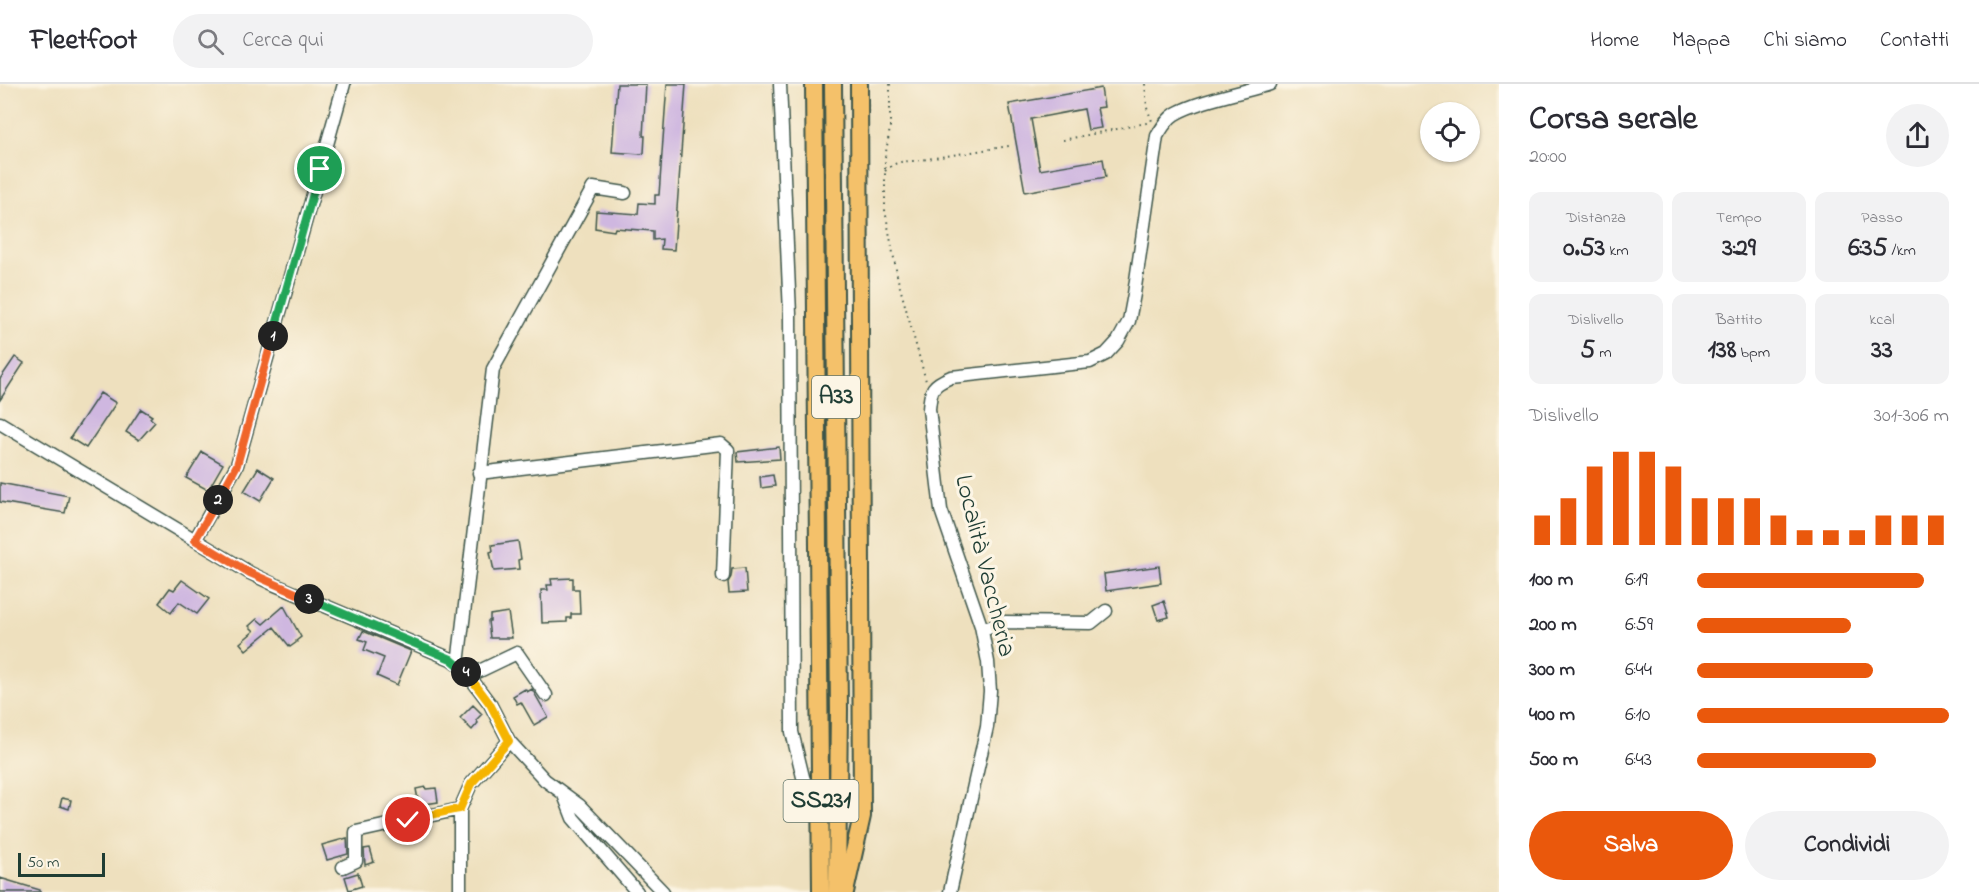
<!DOCTYPE html>
<html lang="it">
<meta charset="utf-8">
<style>
body{margin:0;font-family:"Indie Flower",sans-serif;background:#f2f2f3;color:#2b2b33;height:100vh;display:flex;flex-direction:column;font-size:22px;white-space:nowrap}
*{box-sizing:border-box;margin:0}
p{font-size:20px;color:#7c7c81}
.icon{flex:none;width:33px;height:33px;fill:none;stroke:currentColor;stroke-width:2;stroke-linecap:round;stroke-linejoin:round}
.map{position:relative;flex:1;overflow:hidden}
.drawer{display:flex;flex-direction:column;background:#fff;width:480px}
.drawer>*{flex:none}
.tools{position:absolute;left:1420px;top:18px;display:grid;gap:12px}
.tools a{display:grid;place-items:center;width:60px;height:60px;border-radius:50%;background:#fff;box-shadow:0 2px 4px #0004;font-size:30px}
.scale{position:absolute;left:18px;bottom:15px;width:87px;box-sizing:border-box;padding-left:6px;border:3px solid #1f3d34;border-top:0;font-size:16px;line-height:21px;white-space:nowrap;color:#1f3d34;-webkit-text-stroke:4px #fcf5e5;paint-order:stroke}
.pin{position:absolute;display:grid;place-items:center;width:51px;height:51px;color:#fff;margin:-26px;border:3px solid #fff;border-radius:50%;box-shadow:0 2px 6px #0007}
.km{position:absolute;width:30px;height:30px;margin:-15px;border-radius:50%;background:#222;color:#fff;font-size:16px;line-height:30px;text-align:center}
.round{display:grid;place-items:center;flex:none;width:63px;height:63px;border-radius:32px;background:#f2f2f3}
.head{display:flex;align-items:center;justify-content:space-between;height:102px;padding:0 30px}
h1{font-size:33px;font-weight:800;line-height:45px}
.figures{display:grid;grid-template-columns:repeat(3,1fr);gap:9px;height:102px;padding:6px 30px}
.figures div{display:grid;align-content:center;border-radius:12px;background:#f2f2f3;text-align:center}
.figures b{font-size:26px;font-weight:800}
.figures small{font-size:16px;font-weight:400}
.figures p{font-size:16px}
.chart{height:168px;padding:12px 30px}
.chart p{display:flex;justify-content:space-between}
.chart svg{width:100%;height:108px;margin-top:6px;stroke:#ea580c;stroke-width:6}
.action{display:flex;gap:12px;margin-top:auto;padding:12px 30px}
.action a{flex:1;height:69px;border-radius:36px;background:#ea580c;color:#fff;font-size:24px;font-weight:800;line-height:69px;text-align:center}
.action a+a{background:#f2f2f3;color:#2b2b33}
ul{padding:0 30px;list-style:none;font-size:20px}
li{display:grid;grid-template-columns:96px 72px 1fr;align-items:center;height:45px}
li i{height:15px;border-radius:8px;background:#ea580c}
header{display:flex;align-items:center;gap:36px;box-sizing:border-box;height:84px;padding:0 30px;background:#fff;border-bottom:2px solid #e1e1e2}
header strong{font-size:28px}
nav{display:flex;gap:33px;margin-inline-start:auto;font-size:21px}
.search{width:420px;height:54px;background:#f2f2f3;display:flex;align-items:center;gap:15px;box-sizing:border-box;padding:0 21px;border-radius:33px;color:#7c7c81;font-size:22px}
main{display:flex;flex:1;min-height:0}
.map>svg:first-child{display:block}
.building{fill:#cfb7e0}
.lines{fill:none;stroke-linecap:round;stroke-linejoin:round}
.minor-casing{stroke:#3e5549;stroke-width:15}
.highway-casing{stroke:#3e5549;stroke-width:20}
.path{stroke:#3e5549;stroke-width:2;stroke-dasharray:1.5 4.5;stroke-linecap:butt}
.minor{stroke:#fff;stroke-width:12}
.highway{stroke:#f4c16a;stroke-width:16}
.split-1-casing{stroke:#fff;stroke-width:12}
.split-2-casing{stroke:#fff;stroke-width:12}
.split-3-casing{stroke:#fff;stroke-width:12}
.split-4-casing{stroke:#fff;stroke-width:12}
.split-5-casing{stroke:#fff;stroke-width:12}
.split-6-casing{stroke:#fff;stroke-width:12}
.split-1{stroke:#22a559;stroke-width:8}
.split-2{stroke:#f0652b;stroke-width:8}
.split-3{stroke:#f0652b;stroke-width:8}
.split-4{stroke:#22a559;stroke-width:8}
.split-5{stroke:#f5b400;stroke-width:8}
.split-6{stroke:#f5b400;stroke-width:8}
.labels{text-anchor:middle;dominant-baseline:central;stroke-width:6;stroke-linejoin:round;paint-order:stroke}
.shield{fill:#fcf5e5;stroke:#617469;stroke-width:1.5}
.shield-label{font-size:24px;font-weight:bold;fill:#1f3d34}
.street-label{font-size:26px;fill:#1f3d34;stroke:#fcf5e5}
</style>
<header>
<strong>Fleetfoot</strong>
<div class="search"><svg class="icon" aria-label="search" viewBox="0 0 24 24"><circle cx="10" cy="10" r="6"/><path d="M15 15l6 6"/></svg>Cerca qui</div>
<nav><a>Home</a><a>Mappa</a><a>Chi siamo</a><a>Contatti</a></nav>
</header>
<main>
<div class="map">
<svg width="1499" height="808" viewBox="0 0 1499 808">
<rect width="100%" height="100%" fill="#fcf5e5"/>
<filter id="ink" filterUnits="userSpaceOnUse"><feTurbulence type="fractalNoise" baseFrequency=".0167" numOctaves="2"/><feDisplacementMap in="SourceGraphic" scale="12" xChannelSelector="R" yChannelSelector="G"/><feConvolveMatrix kernelMatrix="1 2 1 2 8 2 1 2 1" color-interpolation-filters="sRGB"/></filter>
<filter id="wash" filterUnits="userSpaceOnUse"><feTurbulence type="fractalNoise" baseFrequency=".008" numOctaves="4" result="noise"/><feDisplacementMap in="SourceGraphic" scale="24" xChannelSelector="R" yChannelSelector="G"/><feGaussianBlur stdDeviation="1.35" result="paint"/><feColorMatrix in="noise" values="0 0 0 0 0 0 0 0 0 0 0 0 0 0 0 0 0 1.4 0 .05"/><feComposite in="paint" operator="in"/></filter>
<g filter="url(#wash)">
<rect width="100%" height="100%" fill="#eee0be"/>
<g id="blocks">
<path class="building" d="M617 0H646L643 52H645L644 69 641 70 612 68Z
M667 0H686L674 166 661 165 662 155 653 156V147L615 144 614 147 595 144 596 127 638 130 639 119 655 120V111H659Z
M1101 4 1104 23 1097 24 1101 44 1088 46 1084 25 1031 35 1040 86 1103 75 1106 93 1025 108 1009 20Z
M15 273 24 279 0 316V295Z
M100 309 116 319 86 364 70 354Z
M141 325 152 332 150 334 155 338 139 356 126 348Z
M779 363 780 375 738 378 737 368Z
M202 368 223 380 208 406 186 394Z
M258 384 274 394 260 417 244 407Z
M773 391 775 402 761 404 760 393Z
M0 399 69 412 65 429 0 418Z
M518 457 521 475 518 476 519 485 494 487 490 468 493 467 492 461Z
M1159 482 1161 499 1106 507 1104 490Z
M745 484 747 508 729 509 728 498 731 493 732 485Z
M573 494V505H579L580 530H571V534H567V538L542 539 541 506H548L547 501H552L551 495Z
M182 496 209 515 197 530 179 518 171 529 159 519 170 504 174 506Z
M1164 517 1169 533 1158 536 1153 521Z
M284 522 301 553 296 557 297 558 290 563 274 543 246 566 240 559 254 547 249 542 257 535 263 540Z
M508 528 512 554H490L488 537H490V531Z
M363 547 411 567 397 601 377 592 384 574 364 566 367 558 359 555Z
M525 605 527 608 532 605 548 633 534 641 521 618 517 620 513 612Z
M473 621 482 630 476 636 478 639 472 646 460 634Z
M425 703 426 705 436 704 438 718 419 721 416 705Z
M62 714 71 716 69 725 60 722Z
M347 754 348 770 327 776 322 761Z
M370 764 374 778 365 781 364 765Z
M358 789 362 802 349 806 345 793Z
M0 794 40 806V808H0Z"/>
</g>
</g>
<g filter="url(#ink)">
<use href="#blocks" fill-opacity="0" stroke="#3e5549" stroke-width="1.5"/>
<g class="lines">
<g class="minor-casing">
<path id="minor" d="M780 0 790 230 792 648 803 693 817 733
M0 339 250 489 273 500 451 575 463 584 490 620 509 657 545 696 579 721 663 808
M479 389 721 360 728 366 723 492
M195 456 237 381 344 0
M982 546 1005 538 1091 539 1106 527
M458 580 493 285 593 104 625 109
M469 592 517 569 546 611
M564 711 573 734 637 808
M343 783 356 777V748L460 725
M460 808V725L471 700 509 657
M950 808 987 643 990 607 988 578 981 542 941 426 929 325C931 304 932 301 951 293L1090 278 1106 270 1118 257 1129 237 1134 210 1157 52C1162 44 1167 35 1175 30 1197 17 1244 8 1270 0"/>
</g>
<g class="highway-casing">
<path id="highway" d="M814 0 821 808
M833 0 839 626 837 808
M845 808 862 732 859 0"/>
</g>
<path class="path" d="M890 0V44L885 74V126L898 196 926 297
M1145 0 1147 24 1152 37
M1063 56 1151 38
M885 87C895 78 901 77 915 77L1009 62"/>
<use href="#minor" class="minor"/>
<use href="#highway" class="highway"/>
</g>
</g>
<g class="lines" filter="url(#ink)">
<g class="split-1-casing">
<path id="split-1" d="M273 252 320 85"/>
</g>
<g class="split-2-casing">
<path id="split-2" d="M218 416 237 381 273 252"/>
</g>
<g class="split-3-casing">
<path id="split-3" d="M218 416 195 456 250 489 309 515"/>
</g>
<g class="split-4-casing">
<path id="split-4" d="M309 515 451 575 466 588"/>
</g>
<g class="split-5-casing">
<path id="split-5" d="M453 726 460 725 471 700 509 657 490 620 466 588"/>
</g>
<g class="split-6-casing">
<path id="split-6" d="M408 736 453 726"/>
</g>
<use href="#split-1" class="split-1"/>
<use href="#split-2" class="split-2"/>
<use href="#split-3" class="split-3"/>
<use href="#split-4" class="split-4"/>
<use href="#split-5" class="split-5"/>
<use href="#split-6" class="split-6"/>
</g>
<g class="labels">
<g class="shield">
<rect x="812" y="292" width="48" height="42" rx="4.5"/>
<rect x="783.5" y="696" width="75" height="42" rx="4.5"/>
</g>
<g class="shield-label">
<text x="836" y="313">A33</text>
<text x="821" y="717">SS231</text>
</g>
<g class="street-label">
<text transform="translate(984 482) rotate(76)">Località Vaccheria</text>
</g>
</g>
</svg>
<div class="tools">
<a><svg class="icon" aria-label="locate" viewBox="0 0 24 24"><circle cx="12" cy="12" r="6"/><path d="M12 2v4M12 18v4M2 12h4M18 12h4"/></svg></a>
</div>
<div class="scale">50 m</div>
<div class="pin" style="left:320px;top:85px;background:#1e9e55"><svg class="icon" aria-label="arrive" viewBox="0 0 24 24"><path d="M6 21V4h12l-3 4 3 4H6"/></svg></div>
<div class="pin" style="left:408px;top:736px;background:#d93025"><svg class="icon" aria-label="check" viewBox="0 0 24 24"><path d="M5 12l5 5 9-10"/></svg></div>
<b class="km" style="left:273px;top:252px">1</b>
<b class="km" style="left:218px;top:416px">2</b>
<b class="km" style="left:309px;top:515px">3</b>
<b class="km" style="left:466px;top:588px">4</b>
</div>
<section class="drawer">
<div class="head"><div><h1>Corsa serale</h1><p>20:00</p></div><a class="round"><svg class="icon" aria-label="share" viewBox="0 0 24 24"><path d="M12 15V3M7 8l5-5 5 5M5 13v7h14v-7"/></svg></a></div>
<div class="figures">
<div><p>Distanza</p><b>0.53<small> km</small></b></div>
<div><p>Tempo</p><b>3:29</b></div>
<div><p>Passo</p><b>6:35<small> /km</small></b></div>
</div>
<div class="figures">
<div><p>Dislivello</p><b>5<small> m</small></b></div>
<div><p>Battito</p><b>138<small> bpm</small></b></div>
<div><p>kcal</p><b>33</b></div>
</div>
<div class="chart"><p><span>Dislivello</span>301–306 m</p>
<svg viewBox="0 0 160 44" preserveAspectRatio="none"><path d="M5 44V32M15 44V25M25 44V12M35 44V6M45 44V6M55 44V12M65 44V25M75 44V25M85 44V25M95 44V32M105 44V38M115 44V38M125 44V38M135 44V32M145 44V32M155 44V32"/></svg>
</div>
<ul>
<li><b>100 m</b>6:19<i style="width:90%"></i></li>
<li><b>200 m</b>6:59<i style="width:61%"></i></li>
<li><b>300 m</b>6:44<i style="width:70%"></i></li>
<li><b>400 m</b>6:10<i style="width:100%"></i></li>
<li><b>500 m</b>6:43<i style="width:71%"></i></li>
</ul>
<div class="action"><a>Salva</a><a>Condividi</a></div>
</section>
</main>
